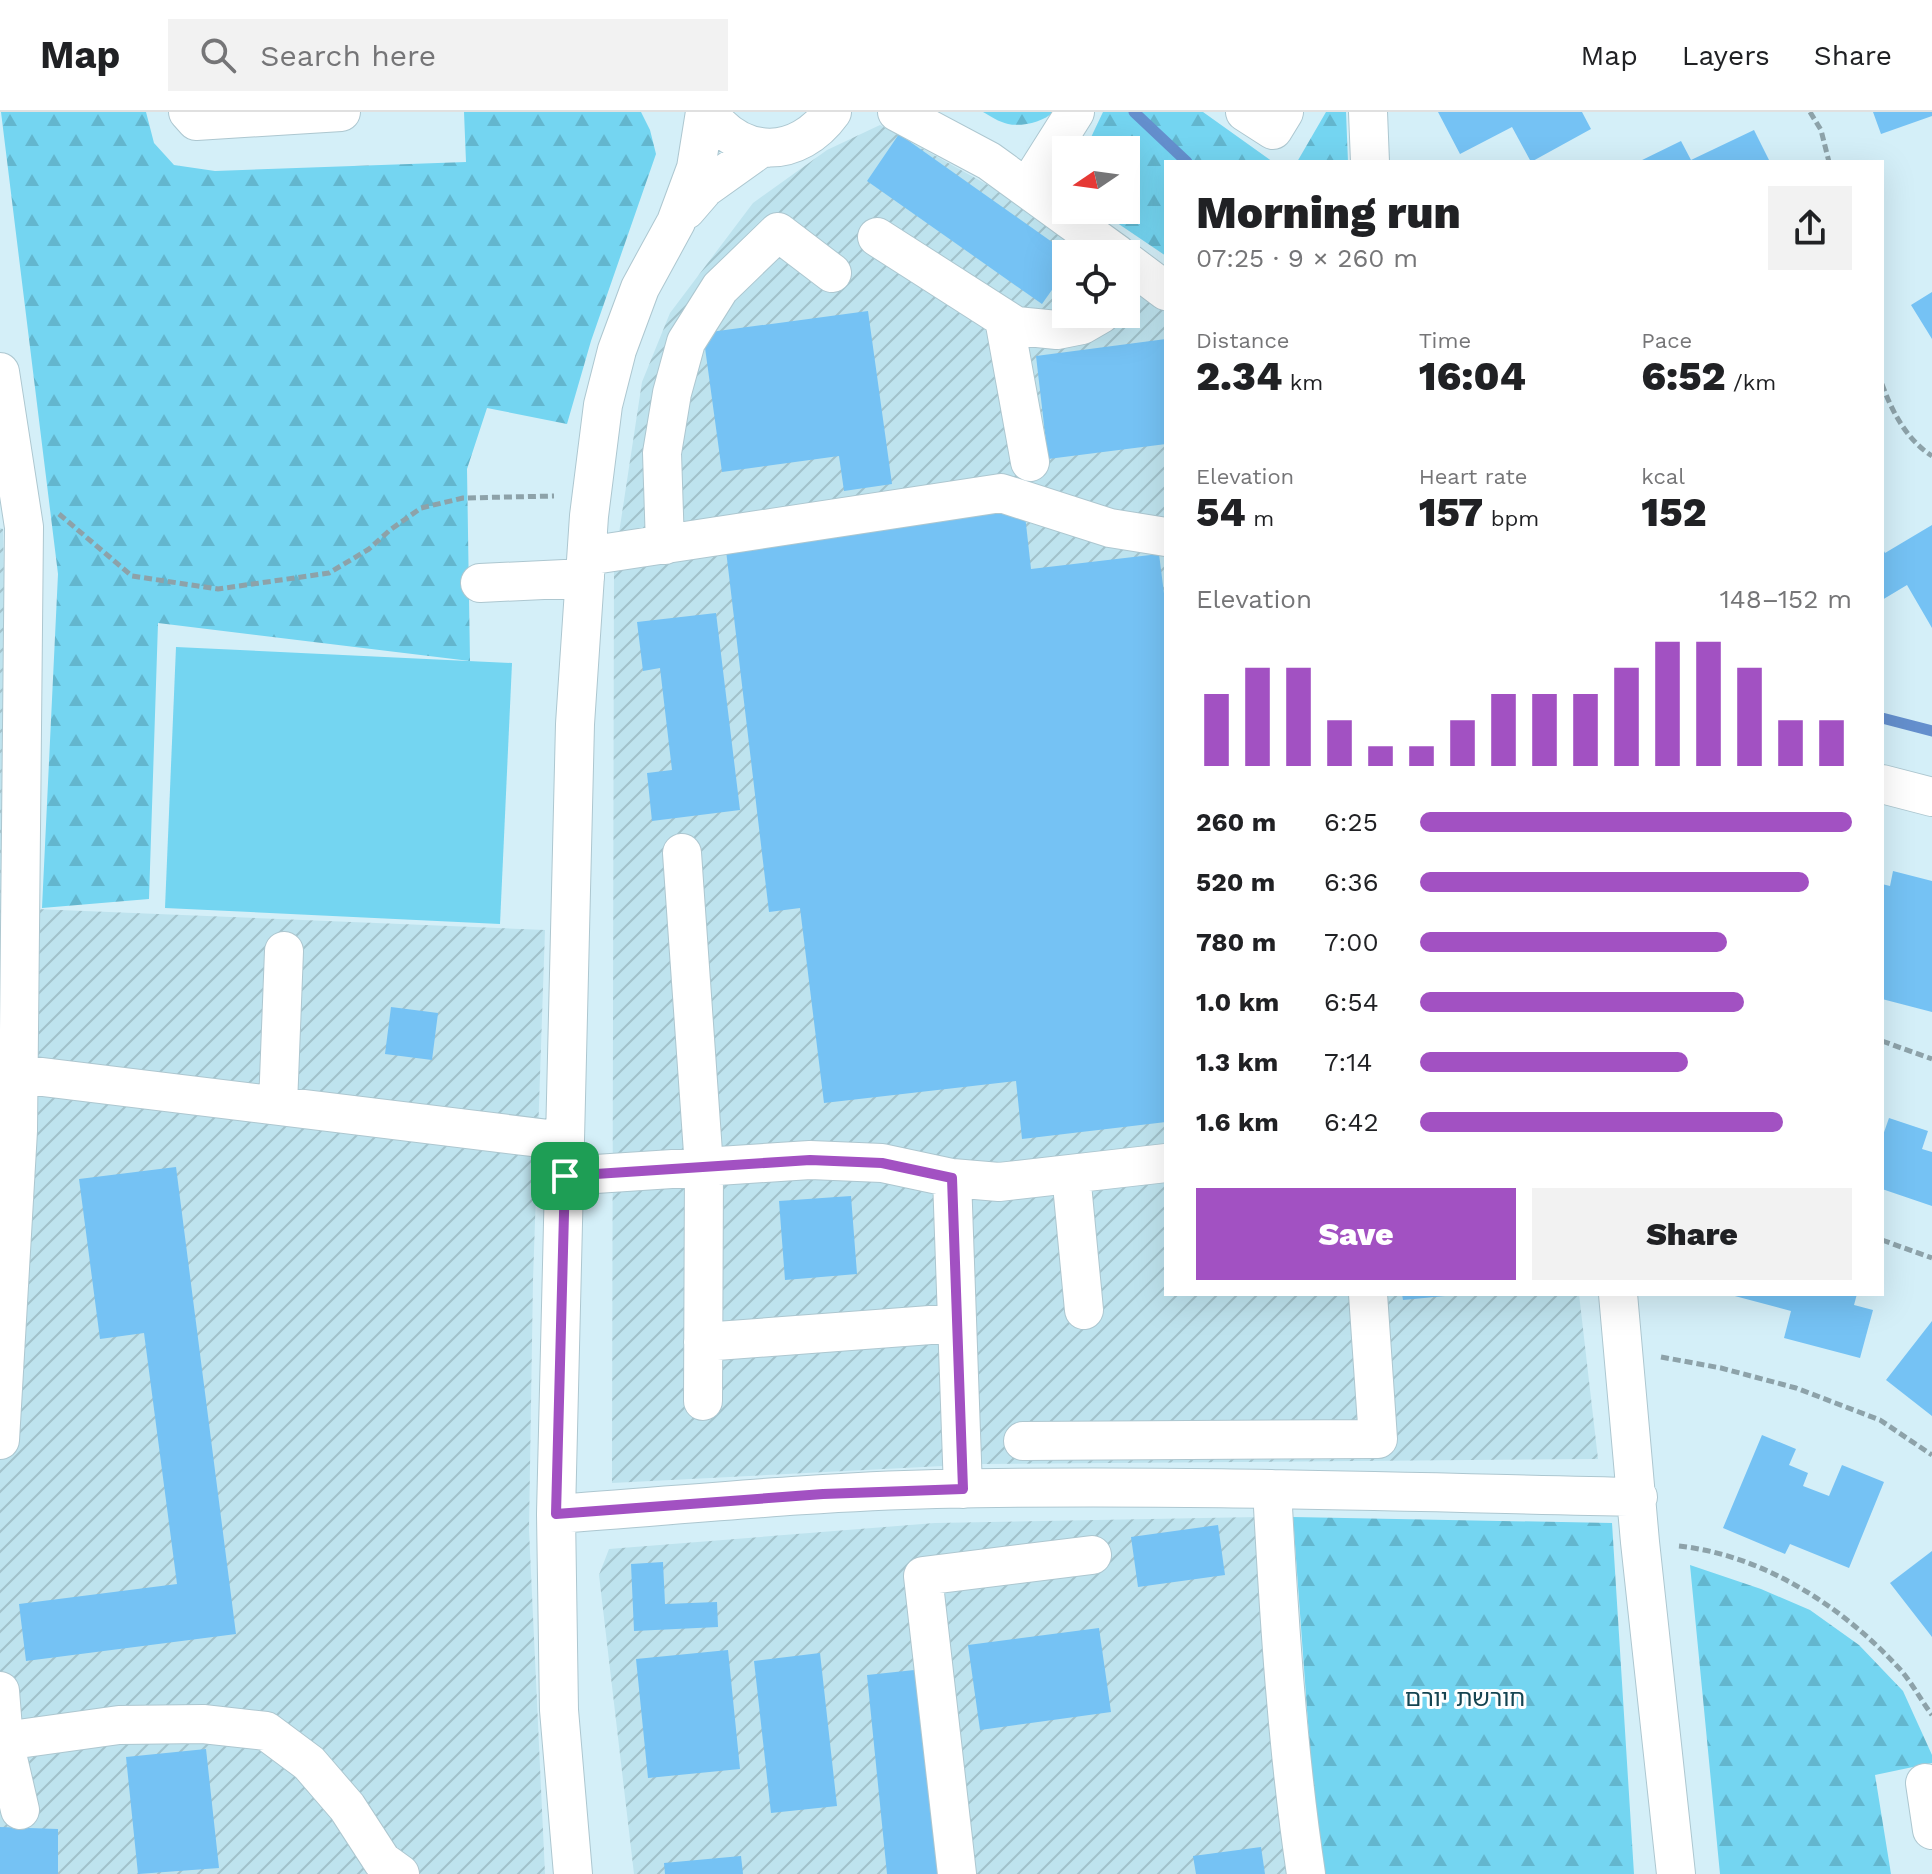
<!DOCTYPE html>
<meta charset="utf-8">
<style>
body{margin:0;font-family:"Work Sans","Noto Sans Hebrew",sans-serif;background:#f2f2f2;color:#202124;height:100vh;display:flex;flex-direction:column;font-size:30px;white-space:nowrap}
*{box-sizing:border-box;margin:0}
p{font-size:26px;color:#757577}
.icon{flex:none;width:44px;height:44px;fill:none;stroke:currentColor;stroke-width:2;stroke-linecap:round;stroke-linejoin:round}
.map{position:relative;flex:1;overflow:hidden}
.drawer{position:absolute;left:1164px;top:48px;width:720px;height:1136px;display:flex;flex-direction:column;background:#fff;border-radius:0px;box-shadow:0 8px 32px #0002}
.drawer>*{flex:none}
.needle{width:52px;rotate:257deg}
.buttons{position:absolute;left:1052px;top:24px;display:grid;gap:16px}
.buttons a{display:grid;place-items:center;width:88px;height:88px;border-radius:0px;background:#fff;box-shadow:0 8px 32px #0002;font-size:40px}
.pin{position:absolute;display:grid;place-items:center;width:68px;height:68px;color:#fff;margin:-34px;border-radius:16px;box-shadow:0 4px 12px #0006}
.round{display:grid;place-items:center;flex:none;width:84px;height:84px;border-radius:0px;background:#f2f2f2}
.overview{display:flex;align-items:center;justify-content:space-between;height:136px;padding:0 32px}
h1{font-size:44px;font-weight:800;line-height:60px}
.stats{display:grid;grid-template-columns:repeat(3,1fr);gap:12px;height:136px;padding:8px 32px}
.stats div{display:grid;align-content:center}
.stats b{font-size:40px;font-weight:800}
.stats small{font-size:22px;font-weight:400}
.stats p{font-size:22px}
.chart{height:224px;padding:16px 32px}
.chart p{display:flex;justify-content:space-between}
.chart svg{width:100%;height:144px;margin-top:8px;stroke:#a251c2;stroke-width:6}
.action{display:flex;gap:16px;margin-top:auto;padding:16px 32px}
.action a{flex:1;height:92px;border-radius:0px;background:#a251c2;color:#fff;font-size:32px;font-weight:800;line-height:92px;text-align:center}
.action a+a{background:#f2f2f2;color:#202124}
ul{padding:0 32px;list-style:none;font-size:26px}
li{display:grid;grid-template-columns:128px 96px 1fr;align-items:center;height:60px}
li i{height:20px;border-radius:10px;background:#a251c2}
header{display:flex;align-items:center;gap:48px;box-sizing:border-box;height:112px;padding:0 40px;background:#fff;border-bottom:2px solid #e0e0e0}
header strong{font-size:38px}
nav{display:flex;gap:44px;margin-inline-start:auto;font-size:28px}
.search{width:560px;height:72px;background:#f2f2f2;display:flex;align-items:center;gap:20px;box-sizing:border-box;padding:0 28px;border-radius:0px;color:#757577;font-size:30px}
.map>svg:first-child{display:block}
.industrial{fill:url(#industrial-furrows)}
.forest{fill:url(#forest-firs)}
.park{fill:#74d5f1}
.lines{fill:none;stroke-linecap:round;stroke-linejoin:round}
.stream{stroke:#648fcd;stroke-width:11}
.building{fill:#75c2f4}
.minor-casing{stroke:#adc7d0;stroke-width:40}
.path{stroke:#8da2a9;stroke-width:5;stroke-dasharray:8 4;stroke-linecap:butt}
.minor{stroke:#fff;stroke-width:38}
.route-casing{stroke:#fff;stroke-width:16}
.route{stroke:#a251c2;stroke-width:10}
.labels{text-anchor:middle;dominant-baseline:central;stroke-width:6;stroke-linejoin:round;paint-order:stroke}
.park-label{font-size:24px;fill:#154451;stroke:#fff}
</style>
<header>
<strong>Map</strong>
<div class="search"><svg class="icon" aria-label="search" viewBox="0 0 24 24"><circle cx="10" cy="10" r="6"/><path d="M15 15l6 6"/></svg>Search here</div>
<nav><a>Map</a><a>Layers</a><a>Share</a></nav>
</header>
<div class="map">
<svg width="1932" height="1762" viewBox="0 0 1932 1762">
<defs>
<pattern id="industrial-furrows" width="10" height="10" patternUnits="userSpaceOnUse" patternTransform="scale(2)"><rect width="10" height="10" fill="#bee3ee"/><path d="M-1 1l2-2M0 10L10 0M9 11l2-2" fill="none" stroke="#a2c2cb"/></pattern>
<pattern id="forest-firs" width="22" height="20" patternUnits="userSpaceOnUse" patternTransform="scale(2)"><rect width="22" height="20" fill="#74d5f1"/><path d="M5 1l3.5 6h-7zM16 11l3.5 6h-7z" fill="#63b6ce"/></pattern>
</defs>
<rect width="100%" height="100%" fill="#d4eff8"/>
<path class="industrial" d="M880 13 1031 97 1092 142H1066V202H1126V167L1166 197V1182H1579L1598 1347 982 1352 612 1371 614 454 642 270 670 201 753 91 827 38Z
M0 416 3 417 11 796 545 818 533 1168 529 1418 545 1762H0Z
M1258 1405 1301 1762H634L599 1463 609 1437 935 1411Z"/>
<path class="forest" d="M1 0H146L154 31 174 53 215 59 466 50 464 0H641L650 18 656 42 591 229 567 312 487 296 467 357 470 549 158 511 149 787 42 796 58 462Z
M983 0H1053C1044 10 1021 15 1008 12 999 10 990 4 983 0Z
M1103 0H1203L1273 50H1166V144L1098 98H1126V38H1085Z
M1326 0H1346L1348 50H1297Z
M1293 1405 1612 1411 1634 1762H1319Z
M1690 1453 1761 1477 1810 1498 1859 1533 1903 1579 1932 1643V1651L1875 1663 1891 1762H1720Z"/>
<path class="park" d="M176 535 512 551 500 812 165 796Z"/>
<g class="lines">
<path class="stream" d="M1134 0 1187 50
M1882 606 1932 619"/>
</g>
<path class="building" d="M1438 0H1582L1591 17 1531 50 1512 15 1460 42Z
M1873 0H1932V4L1881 22Z
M1754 18 1770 50H1638L1681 29 1691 48Z
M899 22 1069 142H1066V158L1042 192 867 69Z
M1932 180V227L1911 193Z
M868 199 892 372 844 379 839 344 722 360 703 221Z
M1166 227V332L1048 347 1036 244Z
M1024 394 1031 457 1159 442 1166 497V1010L1022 1027 1016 969 824 991 800 796 769 800 725 430Z
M1932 413V516L1907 473 1882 488V435L1885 441Z
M716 501 740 698 652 709 647 661 672 658 660 556 643 559 637 510Z
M1893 759 1932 769V900L1882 887V772L1890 774Z
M391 895 438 901 432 948 385 942Z
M1889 1006 1928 1019 1922 1037 1932 1040V1094L1882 1077V1026Z
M176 1055 236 1522 26 1549 19 1492 177 1472 144 1221 100 1227 79 1067Z
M851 1084 857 1162 785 1168 779 1089Z
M1402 1182H1445V1184L1403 1188Z
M1857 1182 1854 1193 1873 1198 1860 1246 1784 1226 1791 1199 1731 1183Z
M1932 1209V1304L1886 1268Z
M1762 1323 1796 1337 1789 1353 1808 1361 1803 1374 1829 1384 1842 1353 1884 1370 1849 1456 1790 1432 1785 1442 1723 1416Z
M1218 1413 1225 1463 1138 1475 1131 1425Z
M1932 1439V1525L1890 1471Z
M663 1450 665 1492 717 1490 718 1515 634 1519 631 1452Z
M1099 1516 1111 1600 980 1618 968 1533Z
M728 1538 740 1657 648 1666 636 1547Z
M820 1541 837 1694 771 1701 754 1549Z
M924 1557 945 1762H887L867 1563Z
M206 1637 219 1756 138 1762 126 1645Z
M0 1715 58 1717V1762H0Z
M1261 1735 1265 1762H1196L1193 1744Z
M741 1744 743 1762H665L664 1751Z"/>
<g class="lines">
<g class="minor-casing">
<path id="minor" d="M188 0 196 9 341 0
M708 0C742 48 798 47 832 0
M897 0 989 49 1117 142
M1245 0 1273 18 1284 0
M1368 0 1370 50
M1027 76 1075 0
M686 98 705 76 761 36
M877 125 1016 214 1057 218 1082 213 1101 202
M1126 149 1166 179
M1004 207 1030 350
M0 260 24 415 18 1019 0 1328
M665 433 662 341 672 281 686 230 720 176 778 120 832 161
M587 444 1001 381 1110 416 1166 425
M480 471 585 466
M1882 672 1932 685
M682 741 704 1055 703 1289
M18 962 565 1029
M278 993 284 839
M1071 1062 1084 1198
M565 1064 810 1048 882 1051 952 1066 999 1070 1166 1051
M952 1066 963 1377
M1618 1182 1640 1430 1676 1762
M703 1230 957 1211
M1023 1329 1378 1327 1368 1182
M1272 1377C1279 1506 1287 1635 1306 1762
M556 1402C683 1393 809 1380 936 1377 1170 1372 1404 1380 1638 1385
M0 1579 4 1629 20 1698
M4 1629 119 1613 203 1612 266 1619 309 1651 347 1695 382 1749 400 1762
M1925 1671 1932 1718
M573 1762 559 1598 556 1402 575 612 589 404 603 293 617 238 640 176 676 110 696 56 705 0
M957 1762 923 1464 1092 1443"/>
</g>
<path class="path" d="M1810 0 1821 18 1829 50
M1882 272C1892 300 1907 328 1932 344
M59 402 132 464 218 477 329 461 369 437 390 418 421 396 463 386 554 384
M1882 929 1932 947
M1882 1128 1932 1146
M1661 1245 1721 1256 1796 1276 1880 1308 1932 1343
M1679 1434C1762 1443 1840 1493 1896 1553 1910 1567 1920 1587 1932 1603"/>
<use href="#minor" class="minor"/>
</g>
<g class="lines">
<g class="route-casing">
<path id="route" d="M810 1048 882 1051 952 1066 963 1377 823 1382 556 1402 565 1064Z"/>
</g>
<use href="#route" class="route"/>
</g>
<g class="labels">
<g class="park-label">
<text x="1465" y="1586">חורשת יורם</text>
</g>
</g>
</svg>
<div class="buttons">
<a><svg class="needle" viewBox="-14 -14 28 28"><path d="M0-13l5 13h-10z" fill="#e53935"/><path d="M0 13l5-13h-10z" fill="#757577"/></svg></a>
<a><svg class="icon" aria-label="locate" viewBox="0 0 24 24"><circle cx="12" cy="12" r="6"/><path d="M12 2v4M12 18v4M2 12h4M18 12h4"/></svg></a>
</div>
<div class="pin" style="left:565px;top:1064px;background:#1e9e55"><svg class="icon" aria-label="arrive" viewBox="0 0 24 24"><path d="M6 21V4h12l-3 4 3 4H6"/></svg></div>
<section class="drawer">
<div class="overview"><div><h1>Morning run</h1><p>07:25 · 9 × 260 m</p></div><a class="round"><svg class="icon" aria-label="share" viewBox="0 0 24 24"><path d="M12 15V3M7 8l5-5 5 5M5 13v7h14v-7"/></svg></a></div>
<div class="stats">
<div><p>Distance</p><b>2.34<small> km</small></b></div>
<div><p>Time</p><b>16:04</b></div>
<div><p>Pace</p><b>6:52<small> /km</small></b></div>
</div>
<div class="stats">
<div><p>Elevation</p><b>54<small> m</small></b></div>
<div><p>Heart rate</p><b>157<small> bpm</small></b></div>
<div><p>kcal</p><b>152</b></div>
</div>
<div class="chart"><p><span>Elevation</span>148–152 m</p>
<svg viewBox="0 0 160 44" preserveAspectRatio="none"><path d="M5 44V22M15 44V14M25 44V14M35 44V30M45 44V38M55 44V38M65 44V30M75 44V22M85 44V22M95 44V22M105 44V14M115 44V6M125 44V6M135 44V14M145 44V30M155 44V30"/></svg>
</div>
<ul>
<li><b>260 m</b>6:25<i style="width:100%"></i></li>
<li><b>520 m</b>6:36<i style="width:90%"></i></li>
<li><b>780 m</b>7:00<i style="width:71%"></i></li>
<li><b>1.0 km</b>6:54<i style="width:75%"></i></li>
<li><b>1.3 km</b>7:14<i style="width:62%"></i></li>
<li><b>1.6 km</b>6:42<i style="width:84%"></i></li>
</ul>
<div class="action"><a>Save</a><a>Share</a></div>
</section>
</div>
